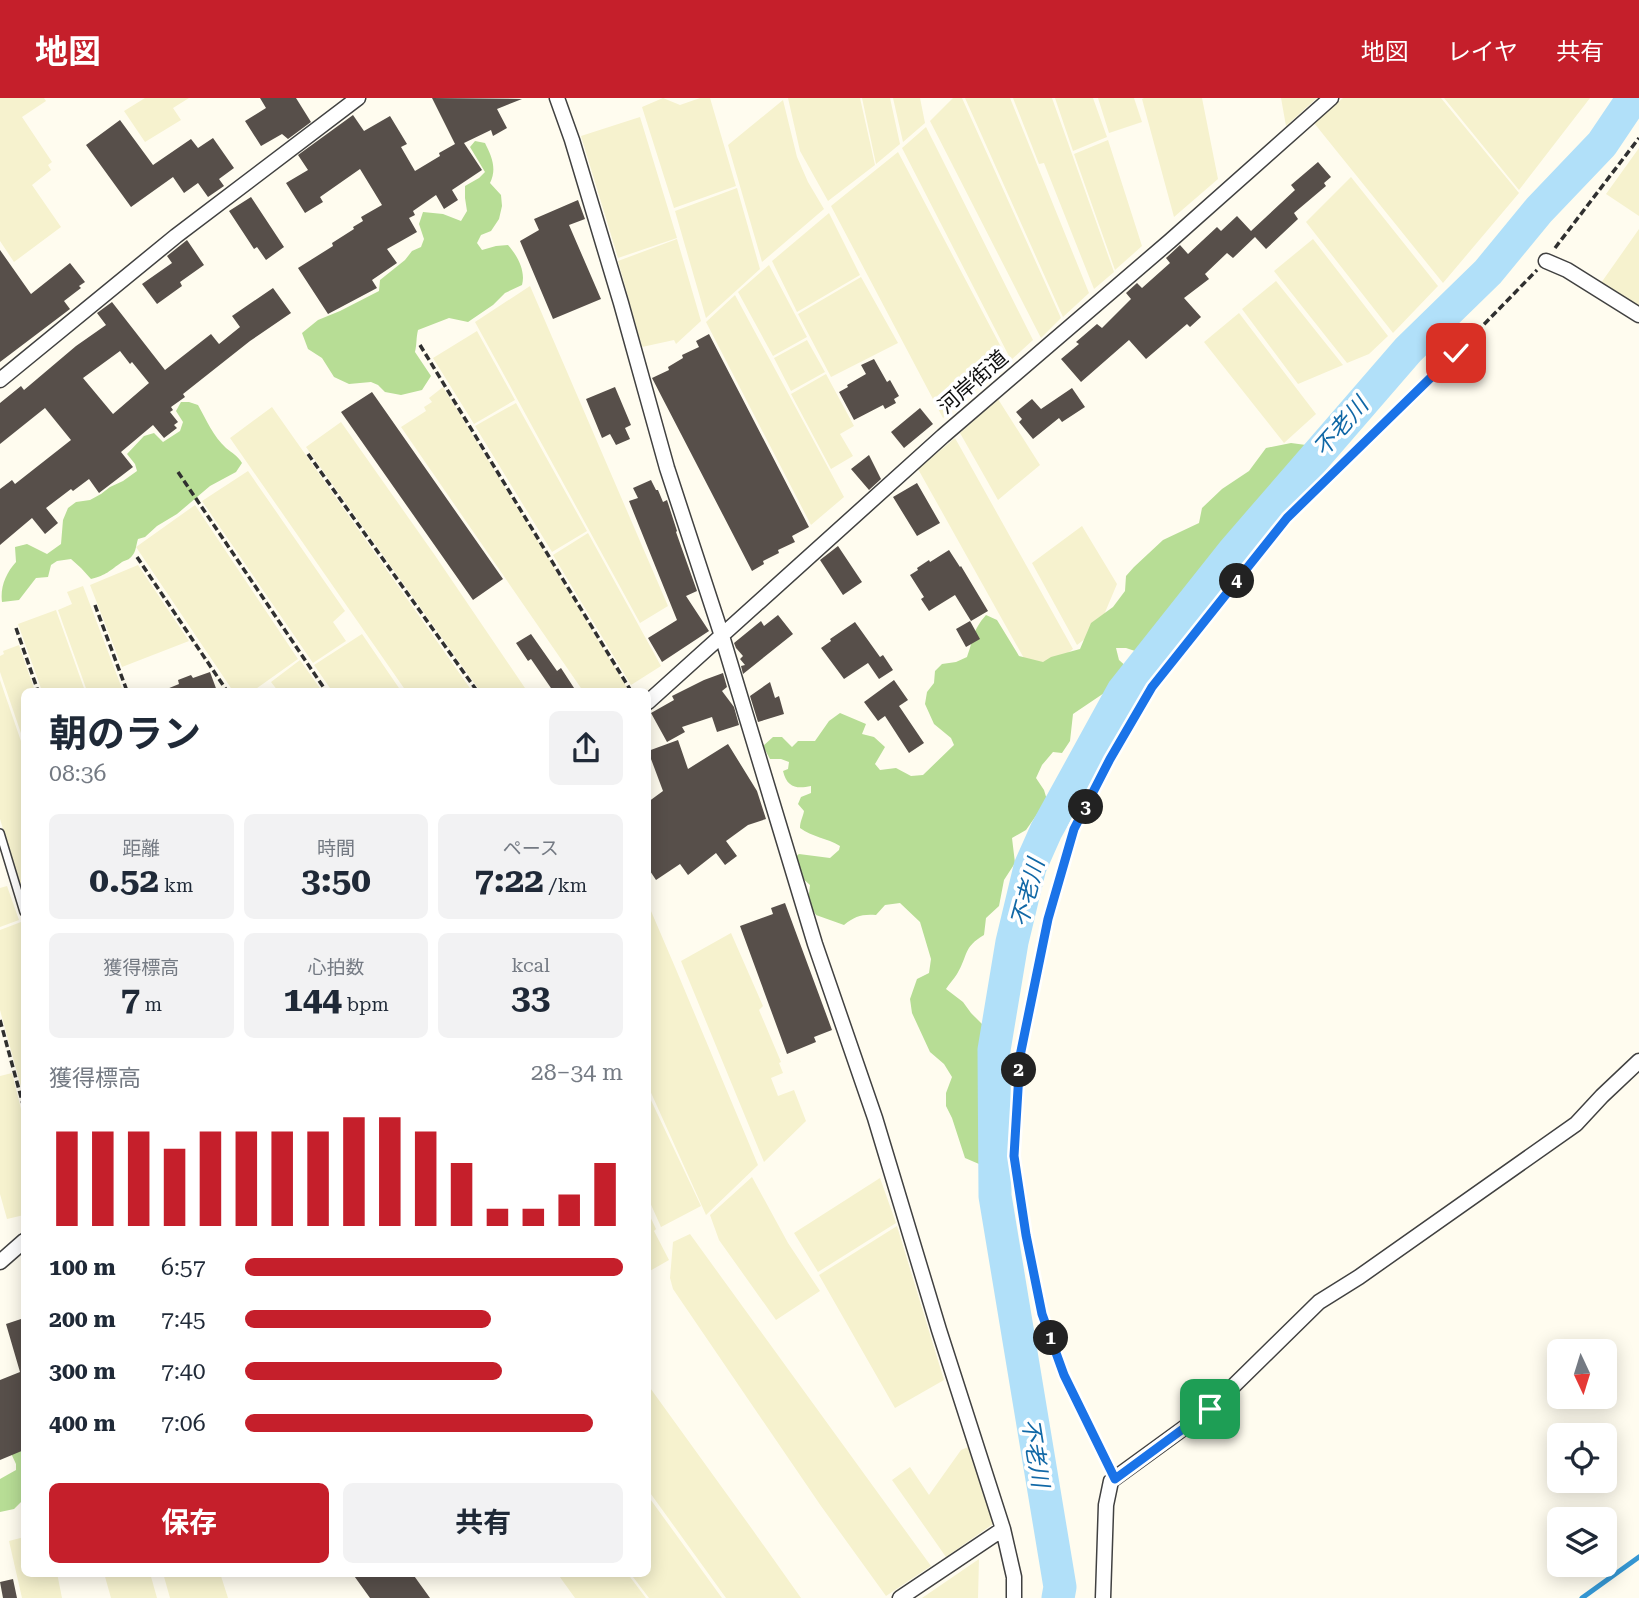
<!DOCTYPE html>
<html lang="ja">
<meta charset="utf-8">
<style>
body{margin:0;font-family:"Roboto Serif","Noto Sans JP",serif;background:#f2f2f3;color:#1f2937;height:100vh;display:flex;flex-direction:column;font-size:26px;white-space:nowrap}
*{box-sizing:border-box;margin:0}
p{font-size:23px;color:#747a83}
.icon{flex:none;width:38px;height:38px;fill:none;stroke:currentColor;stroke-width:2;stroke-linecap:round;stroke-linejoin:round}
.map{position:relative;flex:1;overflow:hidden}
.sheet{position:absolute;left:21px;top:590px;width:630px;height:889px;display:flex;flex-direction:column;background:#fff;border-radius:10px;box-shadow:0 4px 18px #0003}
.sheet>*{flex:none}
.needle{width:46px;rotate:176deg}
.controls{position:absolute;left:1547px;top:1241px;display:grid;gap:14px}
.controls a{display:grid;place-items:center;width:70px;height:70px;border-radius:10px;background:#fff;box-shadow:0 4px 18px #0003;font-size:35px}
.pin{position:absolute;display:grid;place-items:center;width:60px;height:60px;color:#fff;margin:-30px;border-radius:14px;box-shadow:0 4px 10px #0006}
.km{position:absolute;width:35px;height:35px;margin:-18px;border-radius:50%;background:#222;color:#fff;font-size:19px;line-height:35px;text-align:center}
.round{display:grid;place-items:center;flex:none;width:74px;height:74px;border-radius:10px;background:#f2f2f3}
.summary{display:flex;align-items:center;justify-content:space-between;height:119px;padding:0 28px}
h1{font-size:38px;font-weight:700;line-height:52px}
.figures{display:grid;grid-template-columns:repeat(3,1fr);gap:10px;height:119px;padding:7px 28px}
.figures div{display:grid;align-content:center;border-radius:10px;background:#f2f2f3;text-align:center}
.figures b{font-size:35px;font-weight:700}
.figures small{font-size:19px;font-weight:400}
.figures p{font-size:19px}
.chart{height:196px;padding:14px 28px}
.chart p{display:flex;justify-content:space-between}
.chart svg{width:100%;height:126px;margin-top:7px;stroke:#c51f2b;stroke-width:6}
.primary-button{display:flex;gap:14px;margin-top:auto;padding:14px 28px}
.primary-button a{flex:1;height:80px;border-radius:10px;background:#c51f2b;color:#fff;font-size:28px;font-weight:700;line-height:80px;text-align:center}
.primary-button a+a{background:#f2f2f3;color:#1f2937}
ul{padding:0 28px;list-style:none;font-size:23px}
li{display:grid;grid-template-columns:112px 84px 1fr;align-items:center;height:52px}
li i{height:18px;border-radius:9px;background:#c51f2b}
header{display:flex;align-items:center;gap:42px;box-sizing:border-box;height:98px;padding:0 35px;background:#c51f2b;color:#fff}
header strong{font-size:33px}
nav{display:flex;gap:38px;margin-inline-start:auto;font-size:24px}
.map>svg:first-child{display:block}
.farmland{fill:#f6f2ce}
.forest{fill:#b7dd95}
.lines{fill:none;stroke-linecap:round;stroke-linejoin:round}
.stream{stroke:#3597d3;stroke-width:5}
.river{stroke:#b1e0f9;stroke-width:33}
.building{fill:#574f4a;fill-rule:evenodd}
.lane-casing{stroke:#414141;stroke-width:10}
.street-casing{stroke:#414141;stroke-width:17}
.path{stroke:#303030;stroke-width:3.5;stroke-dasharray:7 3.5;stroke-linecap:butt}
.lane{stroke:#fff;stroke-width:7}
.street{stroke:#fff;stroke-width:14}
.route-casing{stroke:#fff;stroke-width:14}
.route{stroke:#1a73e8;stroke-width:9}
.labels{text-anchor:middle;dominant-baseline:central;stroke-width:7;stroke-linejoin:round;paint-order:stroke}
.street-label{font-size:21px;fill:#0e0e0e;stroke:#fff}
.water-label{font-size:23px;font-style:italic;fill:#1168a6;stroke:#fff}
</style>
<header>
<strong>地図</strong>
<nav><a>地図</a><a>レイヤ</a><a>共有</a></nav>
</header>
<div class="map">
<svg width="1639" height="1500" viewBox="0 0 1639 1500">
<rect width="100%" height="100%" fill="#fffcef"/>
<path class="farmland" d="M0 0H44L46 3 22 19 52 64 48 67 51 72 32 87 61 129 14 164 0 143Z
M145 0H189L173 10 181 22 145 44 124 13Z
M663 0 680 7 700 0H710L736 88 674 110 642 9Z
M788 0H860L875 67 828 103 800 53Z
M862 0H890L900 46 876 66Z
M893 0H920L925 25 903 44Z
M953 0H962L1061 220 1041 240 930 23Z
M965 0H1010L1089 195 1063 219Z
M1013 0H1052L1114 174 1094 191 1044 65 1039 66Z
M1055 0H1093L1107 39 1073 53Z
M1098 0H1134L1142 24 1109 35Z
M1144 0H1202L1218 81 1174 119 1142 1Z
M1281 0H1317L1286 28Z
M1343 0H1441L1519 95 1443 185 1314 25Z
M1444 0H1590L1519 92Z
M783 2 797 59 808 84 824 111 762 164 728 47Z
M640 19 677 140 618 160 581 38Z
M926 29 1033 242 1011 262 902 50Z
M1108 42 1142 148 1115 172 1074 56Z
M1639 50V118L1606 96Z
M898 54 1009 264 943 320 831 108Z
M1351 79 1438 188 1393 235 1306 124Z
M737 90 760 171 706 220 675 113Z
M829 115 860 177 797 214 772 163Z
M1639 131V209L1601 185Z
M677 141 701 223 676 246 674 242 642 249 618 163Z
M1313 141 1388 238 1369 256 1347 265 1274 173Z
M769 167 807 239 773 258 738 194Z
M861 179 898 245 831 279 798 216Z
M1276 183 1343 267 1298 286 1242 211Z
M530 188 668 508 640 525 475 224Z
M735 197 844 399 811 427 706 224Z
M1239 215 1316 316 1284 345 1204 244Z
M477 233 515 302 474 326 433 260Z
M807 242 825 274 791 293 774 260Z
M826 276 854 328 840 336 853 358 831 371 791 296Z
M443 289 517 409 629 593H583L401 329 426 313 424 309 432 304 429 300Z
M998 301 1040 367 998 402 960 335Z
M516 305 587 433 552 454 475 328Z
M272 309 472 593H406L230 340Z
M341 324 434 456 527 593H480L306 349Z
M955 340 1073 551 1035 580 918 371Z
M248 373 345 513 333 524 346 543 313 565 202 403Z
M195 407 298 561 253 593H233L136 449Z
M1082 428 1117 486 1098 531 1077 547 1032 465Z
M588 435 661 568 631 587 553 457Z
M138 467 189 543 122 569 90 487Z
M83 488 123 593H87L58 512 72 506 67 494Z
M56 512 85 593H42L18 526Z
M362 536 401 593H332L314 567Z
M19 547 35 593H24V644L0 574V558L4 556 3 553Z
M300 562 322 593H278L271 584Z
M0 582 24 652V799L0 721Z
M7 788 19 822 0 829V790Z
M648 806 675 869 758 1067 706 1117 648 988Z
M21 824 24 836V1000L0 912V832Z
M731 835 763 908 759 912 781 964 779 965 783 975 771 980 778 998 794 992 806 1023 764 1064 681 863Z
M12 975 24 1023V1117L7 1121 0 1096V978Z
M648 996 701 1108 661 1129 648 1100Z
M752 1079 788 1145 820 1193 776 1222 719 1142 710 1117Z
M880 1080 896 1125 818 1174 794 1135Z
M648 1114 656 1131 654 1133 669 1162 648 1174Z
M897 1128 944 1282 895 1310 819 1177Z
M690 1136 931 1468 886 1498 821 1408 673 1191 670 1180 673 1144Z
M648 1287 752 1431 801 1500H726L648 1392Z
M968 1349 993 1426 946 1459 892 1382 910 1369 929 1397 961 1352Z
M648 1398 722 1500H649L630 1475H648Z
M24 1439V1475H57L62 1500H22L9 1443Z
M979 1461 978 1500H922Z
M104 1475H150L157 1500H111Z
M163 1475H220L228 1500H170Z
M557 1475H627L646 1500H575Z"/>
<path class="forest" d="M475 43 485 45C492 59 497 71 490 85L501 97 502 108 499 121 491 133 481 137 477 145 482 152 496 148 508 147C517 157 526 173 522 187L505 195 493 207 468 224 449 220 418 232C416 240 417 246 415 254L431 278 422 292 401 297 385 294 378 287 371 284 349 286 334 279 322 260 308 251 302 235 318 222 340 213 379 193 380 182 405 162 412 153 421 149 424 141 419 126 423 114 443 116 461 123 467 113 465 100V88L479 80 485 74 470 49Z
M181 304H189L198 307C207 323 213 338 226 350 232 355 238 358 242 365L236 374 210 388 177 416 157 428 145 439 138 441C136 447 136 454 132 458 129 462 126 462 122 464 109 473 107 477 91 481L81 470 71 461 57 463 51 467 48 479 36 480 19 502 2 504C0 489 6 475 16 464L15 449 27 446 47 456 61 446 63 422 68 410 76 404 90 402 101 396 110 389 123 383 137 373 135 366 127 356 144 338 154 335 163 344 180 333 183 324 176 313Z
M1291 345 1306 347 1299 362 1257 415 1237 433 1214 461 1205 479 1193 496 1182 502 1152 542 1138 554 1126 550H1116L1119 562 1128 570 1113 589 1073 616 1070 643 1062 655 1053 654 1042 667 1036 680 1044 692 1047 702 1026 732 1012 740 1015 765 1004 782 999 808 986 820 984 837C963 849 968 858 957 876 954 881 949 886 946 891L963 904 971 915 982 926 983 945 979 956 986 969 1003 980 1004 991 989 1006V1018L1000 1027 999 1043 988 1049 979 1066 965 1060 952 1020 946 1008V995L952 979 944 966 930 954 912 915 910 901 917 881 929 875 931 861 920 824 900 805 885 807 876 817C862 816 855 818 844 827L816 817 808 804 810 787 800 778 794 760 799 756 830 760 839 752 840 748C827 740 812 739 800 730 800 723 803 719 804 713L798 706 801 699 811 695V688C797 691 787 690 783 673L788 671 789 664 781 661H770L763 648 773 639H782L792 649 798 643H815L829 623 840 615 866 626 862 636 874 639 885 649 875 666 880 672 896 670 911 678 923 677 954 647 951 640 934 626 925 606 927 594 934 585 935 573 942 566 956 564 967 559C974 540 972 533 986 517L997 522 1019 558 1043 564 1051 559 1080 551 1091 525 1113 509 1125 493 1126 478 1134 469 1163 442 1199 425 1202 410 1222 391 1249 373 1266 350Z
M18 1345 24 1346V1401L14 1411 0 1414V1381L16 1372V1366L9 1351Z"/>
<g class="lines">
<path class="stream" d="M1582 1500 1639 1459"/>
<path class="river" d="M1058 1500 1060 1489 995 1098 994 952 1012 844 1030 769 1046 733 1123 593 1234 453 1408 252 1488 174 1539 112 1602 46 1633 0"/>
</g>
<path class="building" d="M260 0H296L311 24 288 41 282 36 261 48 245 23 266 10Z
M432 0 522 1 497 11 507 30 493 38 491 32 464 45 482 72 452 92 458 102 444 111 436 97 413 113 415 117 409 120 417 134 387 151 397 165 372 182 377 190 328 216 298 170 333 148 332 145 354 131 353 129 363 123 361 119 382 107 360 71 320 99 323 104 305 115 286 85 308 72 298 57 353 17 364 33 390 18 407 46 401 49 415 73 440 58 439 55 455 46Z
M120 22 153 67 191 41 198 50 213 40 234 70 219 81 224 88 208 99 198 85 184 95 173 79 131 109 86 47Z
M1318 64 1331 79 1324 85 1326 88 1294 115 1298 121 1266 151 1255 139 1233 160 1227 155 1205 176 1209 181 1184 200 1201 219 1190 229 1187 226 1146 261 1129 242 1081 284 1061 261 1079 246 1076 244 1097 226 1102 230 1131 201 1126 195 1137 185 1142 190 1170 165 1166 160 1180 147 1188 156 1217 129 1221 133 1237 118 1251 133 1295 92 1291 87Z
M251 99 284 149 266 162 257 149 254 151 229 113Z
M578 102 585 121 569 127 601 201 553 221 520 143 539 132 534 121Z
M187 142 204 167 180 184 182 188 157 206 142 186 172 165 167 158Z
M0 152 31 196 70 165 85 184 79 188 81 190 64 203 70 211 0 264Z
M273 190 291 215 250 243 183 296 185 299 171 309 173 312 170 314 178 324 174 327 177 330 164 340 153 327 121 354 133 369 99 395 89 381 73 393 71 391 46 410 58 425 45 436 32 420 0 447V391L12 382 15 386 71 342 45 310 0 346V305L21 288 24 292 76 248 106 227 97 215 112 204 165 272 211 236 219 246 240 229 232 218ZM120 253 130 266 132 264 149 285 113 316 83 280Z
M709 236 809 429 792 438 795 444 778 452 779 455 763 463 764 466 752 473 652 280 669 272 668 269 683 260 682 257 699 249 696 243Z
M874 261 887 284 890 282 899 298 894 301 896 305 885 311 883 307 854 322 839 294 848 289 847 287 866 276 861 267Z
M615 289 631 327 625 330 630 341 616 347 610 336 602 340 586 301Z
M1072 290 1085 309 1062 324 1059 320 1033 341 1019 324 1022 321 1016 314 1032 301 1041 311Z
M372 294 503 481 473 502 341 314Z
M920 310 933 326 904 350 891 334Z
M869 357 881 381 869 392 851 371Z
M651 382 656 392H658L663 404 667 402 677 433 676 434 697 493 686 498 709 533 662 564 648 540 677 522 629 403 638 400 633 390Z
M917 385 940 425 917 438 893 399Z
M838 448 862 484 843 497 820 462Z
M949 452 960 469 961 468 988 513 971 523 955 497 929 513 921 501 924 499 910 477 918 472 917 470 929 462 930 464Z
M778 517 793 536 743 576 741 568 745 567 740 561 743 558 736 550 734 545 761 523 764 528Z
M970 523 980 541 966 549 956 531Z
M855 524 880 559 883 557 893 572 879 581 868 565 844 581 821 550 831 543 830 541Z
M531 536 557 573 561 570 576 593H553L531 561 528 563 516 545Z
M210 574 217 593H162L179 586 178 582 191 577 193 580Z
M723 575 727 589 722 593 734 609 739 627 717 634 712 619 682 629 685 634 667 644 651 615 674 602 672 598 704 582Z
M894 582 908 602 899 608 924 645 909 655 885 618 878 623 864 604Z
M770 584 775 600 779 598 784 616 758 624 750 598Z
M678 642 688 671 728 646 757 693 766 721 748 727 726 743 737 758 725 767 716 755 688 777 680 766 656 782 648 770V704L663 693 648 653Z
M785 805 832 932 814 939 816 944 787 956 740 828 773 816 771 810Z
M24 1220V1352L0 1362V1282L20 1274 6 1226Z
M352 1475H412L430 1500H370Z
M13 1481 17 1500H3L0 1484Z"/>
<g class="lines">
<g class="lane-casing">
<path id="lane" d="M0 735 24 814"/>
</g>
<g class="street-casing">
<path id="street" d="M557 0 572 42 621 205 667 370 722 538 815 846 875 1020 939 1232 1003 1431 1014 1479V1500
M1546 163 1567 172 1639 217
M0 282 176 138 358 0
M648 604 943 338 1170 143 1331 0
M0 1164 24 1143
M900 1500 1003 1431
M1103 1500 1106 1407 1111 1383 1210 1311 1319 1204 1359 1179 1576 1026 1602 998 1639 963"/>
</g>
<path class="path" d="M1555 150 1639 40
M420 247 631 593
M308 356 477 593
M178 374 326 593
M137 459 227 593
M95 507 127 593
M16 530 38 593
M0 922 24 1010
M1107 1366 1064 1277 1042 1216 1026 1137 1014 1058 1020 958 1048 821 1075 731 1110 661 1152 589 1287 420 1456 255 1537 172"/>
<use href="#lane" class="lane"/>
<use href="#street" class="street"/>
</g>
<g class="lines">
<g class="route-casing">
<path id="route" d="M1210 1311 1115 1381 1064 1277 1042 1216 1026 1137 1014 1058 1020 958 1048 821 1074 731 1110 661 1152 589 1287 420 1456 255"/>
</g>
<use href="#route" class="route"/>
</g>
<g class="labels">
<g class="street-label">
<text transform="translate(973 284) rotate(-41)">河岸街道</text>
</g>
<g class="water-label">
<text transform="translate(1341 329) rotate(-49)">不老川</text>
<text transform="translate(1028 795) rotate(-75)">不老川</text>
<text transform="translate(1035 1355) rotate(81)">不老川</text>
</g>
</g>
</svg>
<div class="controls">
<a><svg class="needle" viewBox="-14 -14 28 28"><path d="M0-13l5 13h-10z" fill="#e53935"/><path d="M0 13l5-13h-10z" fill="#747a83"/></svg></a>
<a><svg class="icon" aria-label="locate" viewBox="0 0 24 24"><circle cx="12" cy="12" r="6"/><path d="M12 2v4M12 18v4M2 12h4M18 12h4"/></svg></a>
<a><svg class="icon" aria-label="layers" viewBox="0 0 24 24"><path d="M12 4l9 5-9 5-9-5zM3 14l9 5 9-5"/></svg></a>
</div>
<div class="pin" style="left:1210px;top:1311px;background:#1e9e55"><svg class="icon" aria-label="arrive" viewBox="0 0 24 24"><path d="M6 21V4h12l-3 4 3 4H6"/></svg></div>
<div class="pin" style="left:1456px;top:255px;background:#d93025"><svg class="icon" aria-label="check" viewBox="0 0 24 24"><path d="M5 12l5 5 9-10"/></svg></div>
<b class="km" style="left:1051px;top:1240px">1</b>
<b class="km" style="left:1019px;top:972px">2</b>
<b class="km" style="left:1086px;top:709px">3</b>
<b class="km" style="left:1237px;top:483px">4</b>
<section class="sheet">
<div class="summary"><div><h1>朝のラン</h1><p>08:36</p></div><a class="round"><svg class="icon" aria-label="share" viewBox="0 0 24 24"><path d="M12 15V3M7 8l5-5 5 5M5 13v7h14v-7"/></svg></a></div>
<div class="figures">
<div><p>距離</p><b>0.52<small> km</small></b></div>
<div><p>時間</p><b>3:50</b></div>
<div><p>ペース</p><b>7:22<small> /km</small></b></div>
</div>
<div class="figures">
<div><p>獲得標高</p><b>7<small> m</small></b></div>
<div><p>心拍数</p><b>144<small> bpm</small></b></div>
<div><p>kcal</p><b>33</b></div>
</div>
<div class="chart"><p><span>獲得標高</span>28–34 m</p>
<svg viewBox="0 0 160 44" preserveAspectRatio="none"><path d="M5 44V11M15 44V11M25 44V11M35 44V17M45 44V11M55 44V11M65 44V11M75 44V11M85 44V6M95 44V6M105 44V11M115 44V22M125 44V38M135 44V38M145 44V33M155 44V22"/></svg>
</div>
<ul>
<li><b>100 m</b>6:57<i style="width:100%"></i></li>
<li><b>200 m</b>7:45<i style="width:65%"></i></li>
<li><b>300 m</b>7:40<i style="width:68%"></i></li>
<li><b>400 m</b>7:06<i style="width:92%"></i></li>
</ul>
<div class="primary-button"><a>保存</a><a>共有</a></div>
</section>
</div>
